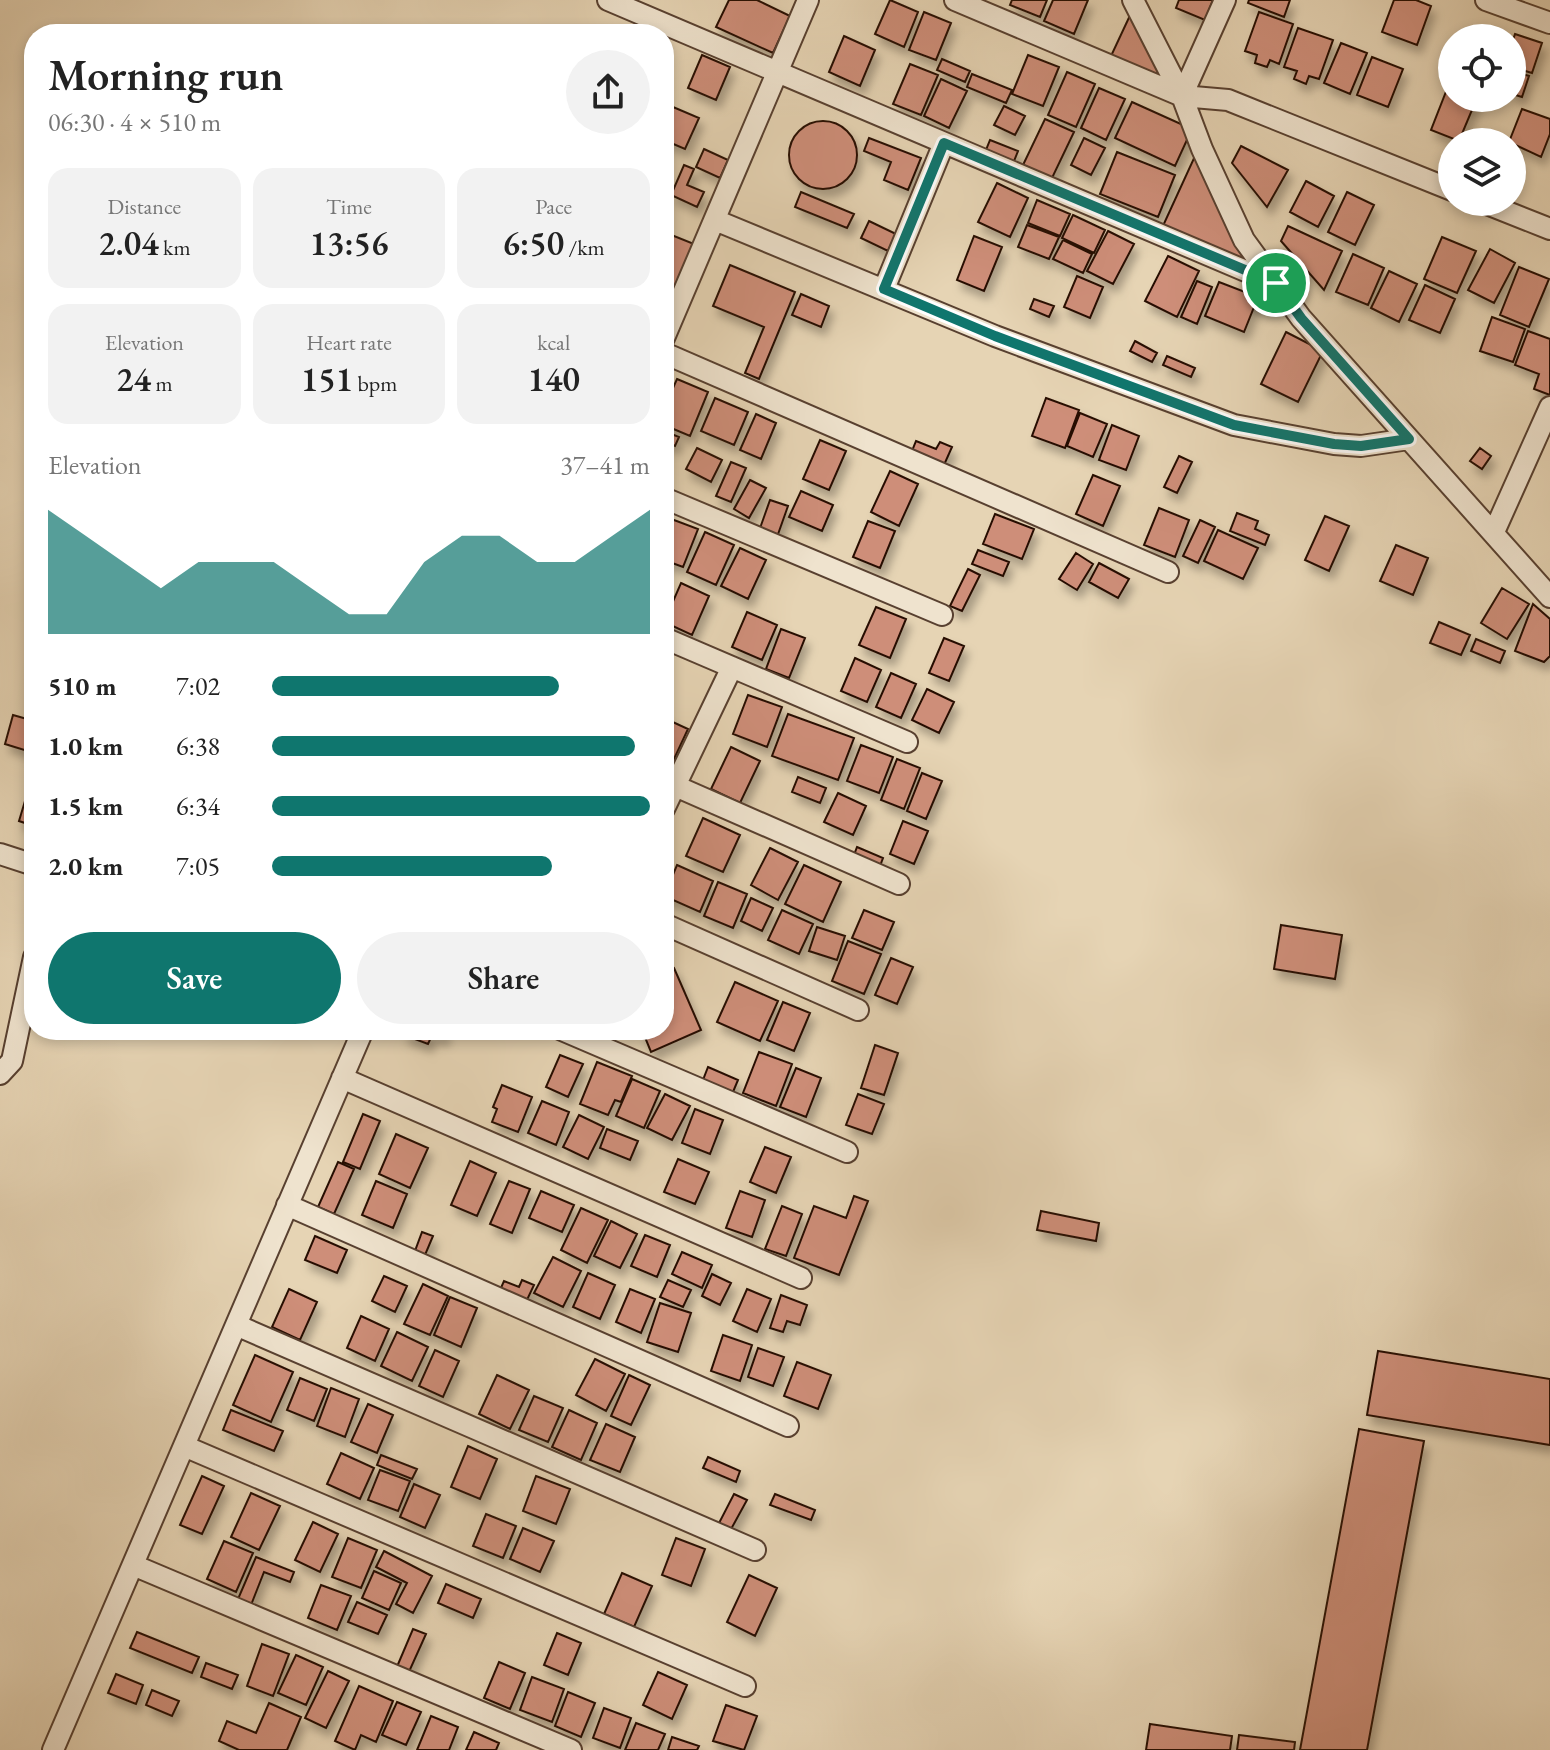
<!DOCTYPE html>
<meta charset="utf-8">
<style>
body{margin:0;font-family:"EB Garamond",serif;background:#f2f2f2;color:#222;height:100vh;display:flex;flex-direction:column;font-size:30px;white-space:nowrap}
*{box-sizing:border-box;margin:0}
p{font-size:26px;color:#767676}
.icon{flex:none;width:44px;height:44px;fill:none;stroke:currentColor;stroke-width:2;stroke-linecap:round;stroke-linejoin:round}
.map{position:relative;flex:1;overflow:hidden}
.details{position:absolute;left:24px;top:24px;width:650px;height:1016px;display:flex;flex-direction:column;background:#fff;border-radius:32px;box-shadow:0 4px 12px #0003}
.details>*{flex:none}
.fabs{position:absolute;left:1438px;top:24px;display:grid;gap:16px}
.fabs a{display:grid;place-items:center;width:88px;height:88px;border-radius:50%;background:#fff;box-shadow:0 4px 12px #0003;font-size:40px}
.pin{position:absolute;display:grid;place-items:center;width:68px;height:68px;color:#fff;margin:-34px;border:4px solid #fff;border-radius:50%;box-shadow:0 2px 8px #0007}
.round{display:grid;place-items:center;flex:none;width:84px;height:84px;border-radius:42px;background:#f2f2f2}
.overview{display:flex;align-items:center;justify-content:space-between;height:136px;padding:0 24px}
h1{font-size:44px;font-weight:600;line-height:60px}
.metrics{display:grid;grid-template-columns:repeat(3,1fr);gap:12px;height:136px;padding:8px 24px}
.metrics div{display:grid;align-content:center;border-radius:20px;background:#f2f2f2;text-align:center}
.metrics b{font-size:34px;font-weight:600}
.metrics small{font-size:22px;font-weight:400}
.metrics p{font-size:22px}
.chart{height:224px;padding:16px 24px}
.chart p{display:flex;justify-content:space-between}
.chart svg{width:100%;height:144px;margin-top:8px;fill:#0f766e;opacity:.7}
.cta{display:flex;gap:16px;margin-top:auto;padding:16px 24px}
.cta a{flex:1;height:92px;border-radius:48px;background:#0f766e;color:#fff;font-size:32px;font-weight:600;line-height:92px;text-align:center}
.cta a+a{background:#f2f2f2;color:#222}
ul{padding:0 24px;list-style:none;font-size:26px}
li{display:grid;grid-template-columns:128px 96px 1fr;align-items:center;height:60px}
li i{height:20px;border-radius:10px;background:#0f766e}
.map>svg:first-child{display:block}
.building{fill:#ce8e79;stroke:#280e04;stroke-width:2;filter:url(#shadow)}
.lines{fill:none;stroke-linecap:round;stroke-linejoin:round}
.minor-casing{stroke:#584030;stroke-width:24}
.minor{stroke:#efe3ce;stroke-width:20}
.route-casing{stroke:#fff;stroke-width:16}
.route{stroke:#0f766e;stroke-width:10}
</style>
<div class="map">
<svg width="1550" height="1750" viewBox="0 0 1550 1750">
<defs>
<filter id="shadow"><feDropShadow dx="4.5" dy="8" stdDeviation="4" flood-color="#0004"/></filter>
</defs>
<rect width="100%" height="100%" fill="#e6d4b4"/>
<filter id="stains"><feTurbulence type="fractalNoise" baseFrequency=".0025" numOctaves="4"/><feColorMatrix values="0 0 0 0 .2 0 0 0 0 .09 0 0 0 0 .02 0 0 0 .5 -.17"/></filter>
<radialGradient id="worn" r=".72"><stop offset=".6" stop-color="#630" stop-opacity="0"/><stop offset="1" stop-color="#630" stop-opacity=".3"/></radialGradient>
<path class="building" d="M729 0H757L790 16 773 53 716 27Z
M890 0 918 12 904 47 875 34Z
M1012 0H1047L1040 17 1010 5Z
M1053 0H1088L1074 34 1044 21Z
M1179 0H1213L1205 20 1176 8Z
M1249 0H1290L1284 17 1248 3Z
M1394 0H1416L1431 6 1417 45 1382 32Z
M1133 9 1162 78 1111 56Z
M924 12 951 23 936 60 909 50Z
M1259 12 1293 24 1279 64 1270 60 1267 67 1255 63 1257 55 1245 51Z
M1298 28 1333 40 1319 79 1309 76 1306 84 1294 79 1297 71 1284 67Z
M1515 34 1542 43 1532 73 1512 67V43Z
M844 36 875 50 860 86 829 72Z
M1341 43 1367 53 1350 94 1324 83Z
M702 55 730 67 716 100 688 88Z
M1028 55 1059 67 1043 106 1012 94Z
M1372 57 1403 69 1388 107 1357 95Z
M942 59 970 71 965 82 937 70Z
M910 64 938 75 921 115 893 104Z
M1512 71 1529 76 1522 97 1512 94Z
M1067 72 1095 84 1076 127 1048 115Z
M972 74 1012 90 1006 103 967 87Z
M941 79 967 91 949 128 924 116Z
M1449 84 1452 85V98H1477L1459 141 1431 130Z
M1099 88 1125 99 1106 140 1081 128Z
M1132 102 1192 129 1175 166 1115 138Z
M1004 106 1025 116 1015 135 994 125Z
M673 107 699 118 685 149 664 140V127Z
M1522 109 1550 119V134L1541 157 1509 142Z
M1045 119 1074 132 1052 178 1023 165Z
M789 155a34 34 0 1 1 68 0a34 34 0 1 1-68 0Z
M869 138 921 158 908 190 884 180 891 162 864 151Z
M1084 138 1105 148 1091 175 1071 165Z
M990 140 1018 151 1012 166 984 155Z
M1241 146 1288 170 1267 207 1232 163Z
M704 149 728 160 720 178 696 167Z
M1117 152 1175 175 1158 217 1100 194Z
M1195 156 1251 264 1162 228Z
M684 165 694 169 687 185 704 192 697 207 671 195Z
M1306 181 1334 196 1318 227 1290 212Z
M997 183 1028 198 1010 237 978 222Z
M801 192 854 214 847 228 795 207Z
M1347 192 1374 205 1355 245 1328 232Z
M1037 200 1070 214 1060 236 1028 223Z
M1073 215 1105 230 1094 253 1062 238Z
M869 221 896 234 888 251 861 238Z
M1027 225 1059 237 1049 259 1018 247Z
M1288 226 1342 251 1324 290 1281 241Z
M1108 231 1134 244 1113 284 1087 271Z
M664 232 699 246 679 293 664 287Z
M974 236 1002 247 984 291 957 280Z
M1442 237 1476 251 1457 293 1424 279Z
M1063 240 1092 254 1083 273 1053 259Z
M1490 249 1515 263 1494 303 1468 290Z
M1353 254 1384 268 1368 305 1336 292Z
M1168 256 1199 271 1177 317 1145 301Z
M730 265 795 292 759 379 745 373 764 327 713 306Z
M1519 267 1549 279 1529 327 1500 315Z
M1389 271 1417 284 1399 322 1371 308Z
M1077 276 1103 287 1090 318 1064 307Z
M1197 281 1212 287 1197 324 1181 317Z
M1219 282 1258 297 1244 332 1205 316Z
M1425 285 1455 299 1440 333 1409 320Z
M801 294 829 306 821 327 792 315Z
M1034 299 1054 306 1049 317 1030 309Z
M1492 317 1525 329 1513 362 1480 351Z
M1528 331 1550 339V395L1534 389 1539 374 1515 365Z
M1286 332 1323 351 1298 402 1261 384Z
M1135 341 1157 353 1152 362 1130 351Z
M1167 356 1195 368 1191 377 1163 365Z
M677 379 708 392 690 436 664 425V408Z
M715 398 748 412 734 445 701 431Z
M1046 398 1079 410 1065 448 1032 436Z
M1080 413 1107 424 1093 457 1067 446Z
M756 414 776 423 761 459 740 450Z
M1112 425 1139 436 1126 470 1099 460Z
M664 431 679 437 675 446 664 441Z
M820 440 846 451 829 490 803 479Z
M916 441 936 449 940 442 952 447 944 465 912 451Z
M697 448 722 460 711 482 686 469Z
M1480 448 1491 456 1482 469 1470 461Z
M1179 456 1192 462 1177 493 1164 487Z
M731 462 746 468 731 502 716 496Z
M890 471 918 484 899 526 871 512Z
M1093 475 1120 486 1103 526 1076 514Z
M750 480 766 488 749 518 734 509Z
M801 491 833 505 822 531 789 517Z
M770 500 788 506 777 537 759 531Z
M1159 508 1189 520 1175 557 1144 545Z
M1237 513 1258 521 1255 529 1269 535 1265 545 1230 531Z
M995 514 1034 529 1022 559 983 544Z
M1325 516 1349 526 1329 571 1305 560Z
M666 517 698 529 683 567 664 560Z
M1200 520 1215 527 1198 563 1183 556Z
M868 521 895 531 880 568 853 557Z
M1218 530 1258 548 1243 579 1204 561Z
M705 532 734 545 716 585 687 572Z
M1396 545 1428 558 1413 595 1380 581Z
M740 548 766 560 748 599 721 586Z
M978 550 1009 562 1003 576 972 564Z
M1076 553 1093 564 1077 590 1059 579Z
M1099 563 1129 579 1118 598 1089 582Z
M968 569 980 575 962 611 950 606Z
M681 583 709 596 692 635 664 622Z
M1502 588 1529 604 1507 639 1481 623Z
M1533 604 1550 619V656L1544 662 1515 651Z
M876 607 906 619 890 658 859 645Z
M747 612 777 625 762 660 732 647Z
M1439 622 1470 635 1461 655 1430 643Z
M781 629 805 638 789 678 766 669Z
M944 638 964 646 949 681 929 673Z
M1476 639 1505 651 1500 663 1471 651Z
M855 658 881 670 867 702 841 691Z
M891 673 916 684 901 718 876 707Z
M927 689 954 702 939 733 912 720Z
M748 695 782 707 767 747 733 734Z
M788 714 854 738 838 780 772 756Z
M13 715 34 721V753L5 744Z
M664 718 688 729 674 759 664 755Z
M861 745 893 757 879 793 847 781Z
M731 747 760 761 740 803 711 789Z
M897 759 920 768 904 809 881 800Z
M922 773 942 781 926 819 907 811Z
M798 777 826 788 820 803 792 792Z
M28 791 34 793V826L19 821Z
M838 793 866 806 853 835 824 822Z
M703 818 740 835 723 872 686 856Z
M903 821 928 831 914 864 890 854Z
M857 847 883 858 880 866 854 855Z
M770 848 798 862 778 900 751 885Z
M677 865 713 881 700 912 664 896Z
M804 865 841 882 823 922 785 904Z
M718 882 747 894 733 928 704 916Z
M751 898 773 908 762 931 741 921Z
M782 910 813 924 799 954 768 940Z
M864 910 894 922 882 950 852 938Z
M1281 925 1342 935 1335 979 1274 969Z
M817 927 845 936 837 960 809 951Z
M848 941 881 954 864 994 832 981Z
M891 958 913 967 897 1004 875 995Z
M674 968 701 1030 651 1052 642 1030H664V972Z
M735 982 778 1001 760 1041 717 1022Z
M783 1002 810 1013 794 1051 767 1040Z
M406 1030H446L443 1038 433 1033 428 1044 404 1035Z
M875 1045 898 1053 884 1095 861 1088Z
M759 1052 792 1064 776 1106 743 1093Z
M560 1055 583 1064 568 1097 546 1087Z
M597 1062 632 1076 621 1102 615 1100 608 1115 580 1104Z
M708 1067 738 1080 733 1092 703 1080Z
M796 1068 821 1078 806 1117 780 1107Z
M632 1079 660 1091 644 1128 616 1116Z
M502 1085 532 1097 518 1132 492 1122 497 1109 493 1107Z
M665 1094 690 1106 672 1140 647 1128Z
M858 1094 884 1104 872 1134 846 1125Z
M542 1101 569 1112 556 1145 528 1133Z
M695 1109 723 1120 710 1154 682 1143Z
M363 1114 380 1121 360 1169 343 1162Z
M579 1115 604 1127 588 1159 563 1147Z
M607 1129 638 1141 630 1160 600 1148Z
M396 1134 428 1148 410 1188 379 1174Z
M765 1147 791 1157 776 1193 750 1182Z
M678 1159 709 1172 695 1204 664 1192Z
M470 1161 496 1173 477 1216 451 1205Z
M338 1162 354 1169 334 1214 318 1207Z
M376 1181 407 1194 393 1228 362 1215Z
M509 1181 530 1189 512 1233 490 1224Z
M541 1191 574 1205 562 1232 529 1218Z
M740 1191 765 1200 752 1237 726 1228Z
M854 1196 868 1201 839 1275 794 1258 814 1206 846 1218Z
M782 1206 802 1214 786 1256 765 1249Z
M581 1208 608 1220 587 1263 561 1250Z
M1041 1211 1099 1223 1096 1241 1037 1230Z
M611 1221 637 1234 620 1268 594 1256Z
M422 1232 433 1236 425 1255 415 1251Z
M645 1235 670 1245 657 1277 631 1266Z
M315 1236 347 1250 337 1273 305 1260Z
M682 1252 712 1265 702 1288 672 1274Z
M553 1257 581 1271 563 1307 534 1293Z
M588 1273 615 1285 600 1319 573 1307Z
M712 1274 731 1283 720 1305 702 1296Z
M384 1276 407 1286 395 1312 372 1301Z
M522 1280 534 1285 526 1302 500 1290 504 1281 519 1287Z
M668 1280 691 1290 683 1307 660 1297Z
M423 1284 448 1296 430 1335 404 1324Z
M289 1289 317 1302 300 1340 272 1327Z
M630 1289 655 1299 641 1333 616 1322Z
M747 1289 771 1299 757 1332 733 1321Z
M781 1295 807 1305 800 1325 787 1321 783 1332 770 1328Z
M450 1297 477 1308 461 1347 434 1335Z
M660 1303 691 1313 678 1352 647 1342Z
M361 1316 389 1329 375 1361 347 1348Z
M397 1332 428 1347 412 1381 381 1366Z
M723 1335 752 1345 740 1381 711 1371Z
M758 1348 784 1357 773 1386 748 1377Z
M435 1350 459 1361 443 1397 419 1386Z
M1378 1351 1550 1379V1445L1367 1415Z
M255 1355 293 1372 271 1422 233 1405Z
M595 1359 625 1374 606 1411 576 1395Z
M797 1362 831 1375 818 1409 784 1396Z
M497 1375 529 1390 510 1429 479 1414Z
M629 1375 650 1385 631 1425 611 1416Z
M300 1378 327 1389 314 1421 287 1410Z
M331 1388 359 1399 345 1437 317 1426Z
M534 1396 563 1408 548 1442 519 1430Z
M368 1404 393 1415 377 1453 351 1442Z
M231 1410 283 1431 274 1451 223 1430Z
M569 1410 597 1423 581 1460 552 1447Z
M606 1424 635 1437 620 1472 590 1460Z
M1359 1429 1424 1441 1367 1750H1300Z
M468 1446 497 1459 480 1499 451 1487Z
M341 1453 374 1468 360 1499 327 1484Z
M381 1455 417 1469 412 1479 377 1465Z
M708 1457 740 1471 736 1482 703 1468Z
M380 1470 410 1481 398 1511 368 1500Z
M202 1476 224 1486 202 1534 180 1525Z
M536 1476 570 1489 556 1524 523 1511Z
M414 1484 440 1495 425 1528 400 1517Z
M251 1493 280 1506 259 1550 231 1537Z
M734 1494 747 1500 730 1531 718 1525Z
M775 1494 815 1510 811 1520 770 1505Z
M486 1514 516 1526 503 1558 473 1546Z
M313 1522 338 1534 320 1572 295 1560Z
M523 1528 554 1541 540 1572 510 1559Z
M348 1538 377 1550 361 1588 332 1577Z
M676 1538 705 1549 691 1586 662 1575Z
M224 1541 253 1553 236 1592 207 1579Z
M384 1551 432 1576 413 1613 396 1604 407 1583 376 1567Z
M256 1557 294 1572 290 1582 264 1572 251 1605 238 1599Z
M374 1571 401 1583 389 1610 362 1598Z
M622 1573 652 1586 634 1627 604 1614Z
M749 1575 777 1588 755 1636 727 1622Z
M446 1584 481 1599 473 1618 438 1603Z
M321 1585 351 1596 337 1630 308 1618Z
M357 1602 387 1615 378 1634 348 1622Z
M413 1629 426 1634 408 1674 396 1669Z
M137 1632 199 1657 192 1673 130 1648Z
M557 1633 581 1643 568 1675 544 1665Z
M262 1644 289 1654 273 1696 247 1686Z
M296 1655 323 1667 306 1705 278 1693Z
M499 1662 525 1673 510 1709 484 1698Z
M206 1663 238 1675 232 1689 201 1677Z
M328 1671 349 1681 326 1728 305 1718Z
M658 1672 687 1685 672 1719 643 1705Z
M116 1674 143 1685 136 1704 108 1693Z
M532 1677 564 1689 552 1722 520 1710Z
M359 1686 393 1701 376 1742 361 1735 355 1750 335 1741Z
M152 1690 179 1701 172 1716 146 1705Z
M568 1692 595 1703 581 1737 555 1726Z
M397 1702 421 1712 406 1745 382 1735Z
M269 1703 301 1717 287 1750H239L219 1741 227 1721 256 1733Z
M726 1705 757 1716 744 1750 713 1741Z
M604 1708 631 1718 620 1748 593 1738Z
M431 1716 458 1727 449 1750H417Z
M636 1723 665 1734 658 1750H625Z
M1150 1724 1232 1736 1230 1750H1146Z
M474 1732 499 1743 496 1750H466Z
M1239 1735 1295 1742 1294 1750H1237Z
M672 1737 699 1746 697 1750H668Z"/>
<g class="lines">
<g class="minor-casing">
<path id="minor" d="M608 0 1274 283
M955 0 1182 96 1228 100 1452 190
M1133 0 1182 96 1202 149 1244 240 1301 318 1550 597
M1486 0 1550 23
M1182 96 1225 0
M1482 202 1550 229
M715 220 995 336 1234 425 1334 444 1361 446 1409 439
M884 289 944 143
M664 338 808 0
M664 353 1168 572
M664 498 942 615
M1494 532 1550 407
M664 638 907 742
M664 781 899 884
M664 809 732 667
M0 854 34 865
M664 924 858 1010
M562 1030 847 1152
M0 1074 12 1061 34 957
M342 1078 801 1278
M287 1205 788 1426
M236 1325 755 1550
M184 1446 745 1686
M133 1565 571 1750
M53 1750 363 1030"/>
</g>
<use href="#minor" class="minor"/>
</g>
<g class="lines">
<g class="route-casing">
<path id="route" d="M944 143 1276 283 1301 318 1409 439 1361 446 1334 444 1234 425 995 336 884 289Z"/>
</g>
<use href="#route" class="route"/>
</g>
<rect width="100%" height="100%" filter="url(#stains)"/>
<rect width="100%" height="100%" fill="url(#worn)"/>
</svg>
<div class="fabs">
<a><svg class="icon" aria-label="locate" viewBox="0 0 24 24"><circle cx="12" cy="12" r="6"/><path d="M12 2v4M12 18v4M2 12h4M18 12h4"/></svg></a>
<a><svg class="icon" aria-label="layers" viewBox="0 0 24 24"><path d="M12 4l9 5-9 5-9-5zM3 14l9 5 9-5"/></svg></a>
</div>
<div class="pin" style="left:1276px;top:283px;background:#1e9e55"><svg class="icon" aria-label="arrive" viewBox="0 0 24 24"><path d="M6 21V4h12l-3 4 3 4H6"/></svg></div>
<section class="details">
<div class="overview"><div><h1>Morning run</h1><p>06:30 · 4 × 510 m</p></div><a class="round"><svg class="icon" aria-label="share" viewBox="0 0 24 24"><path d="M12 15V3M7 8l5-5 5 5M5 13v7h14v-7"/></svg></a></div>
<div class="metrics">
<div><p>Distance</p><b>2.04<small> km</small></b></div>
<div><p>Time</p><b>13:56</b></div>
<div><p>Pace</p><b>6:50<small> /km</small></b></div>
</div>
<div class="metrics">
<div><p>Elevation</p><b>24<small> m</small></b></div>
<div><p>Heart rate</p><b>151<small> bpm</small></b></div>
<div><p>kcal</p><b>140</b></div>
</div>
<div class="chart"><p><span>Elevation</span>37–41 m</p>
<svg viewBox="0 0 160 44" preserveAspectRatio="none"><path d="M0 44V6L10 14L20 22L30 30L40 22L50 22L60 22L70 30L80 38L90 38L100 22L110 14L120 14L130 22L140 22L150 14L160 6V44z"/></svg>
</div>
<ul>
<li><b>510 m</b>7:02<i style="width:76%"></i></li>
<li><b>1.0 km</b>6:38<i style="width:96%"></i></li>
<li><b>1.5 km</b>6:34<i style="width:100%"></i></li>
<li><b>2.0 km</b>7:05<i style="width:74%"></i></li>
</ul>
<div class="cta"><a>Save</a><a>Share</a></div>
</section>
</div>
